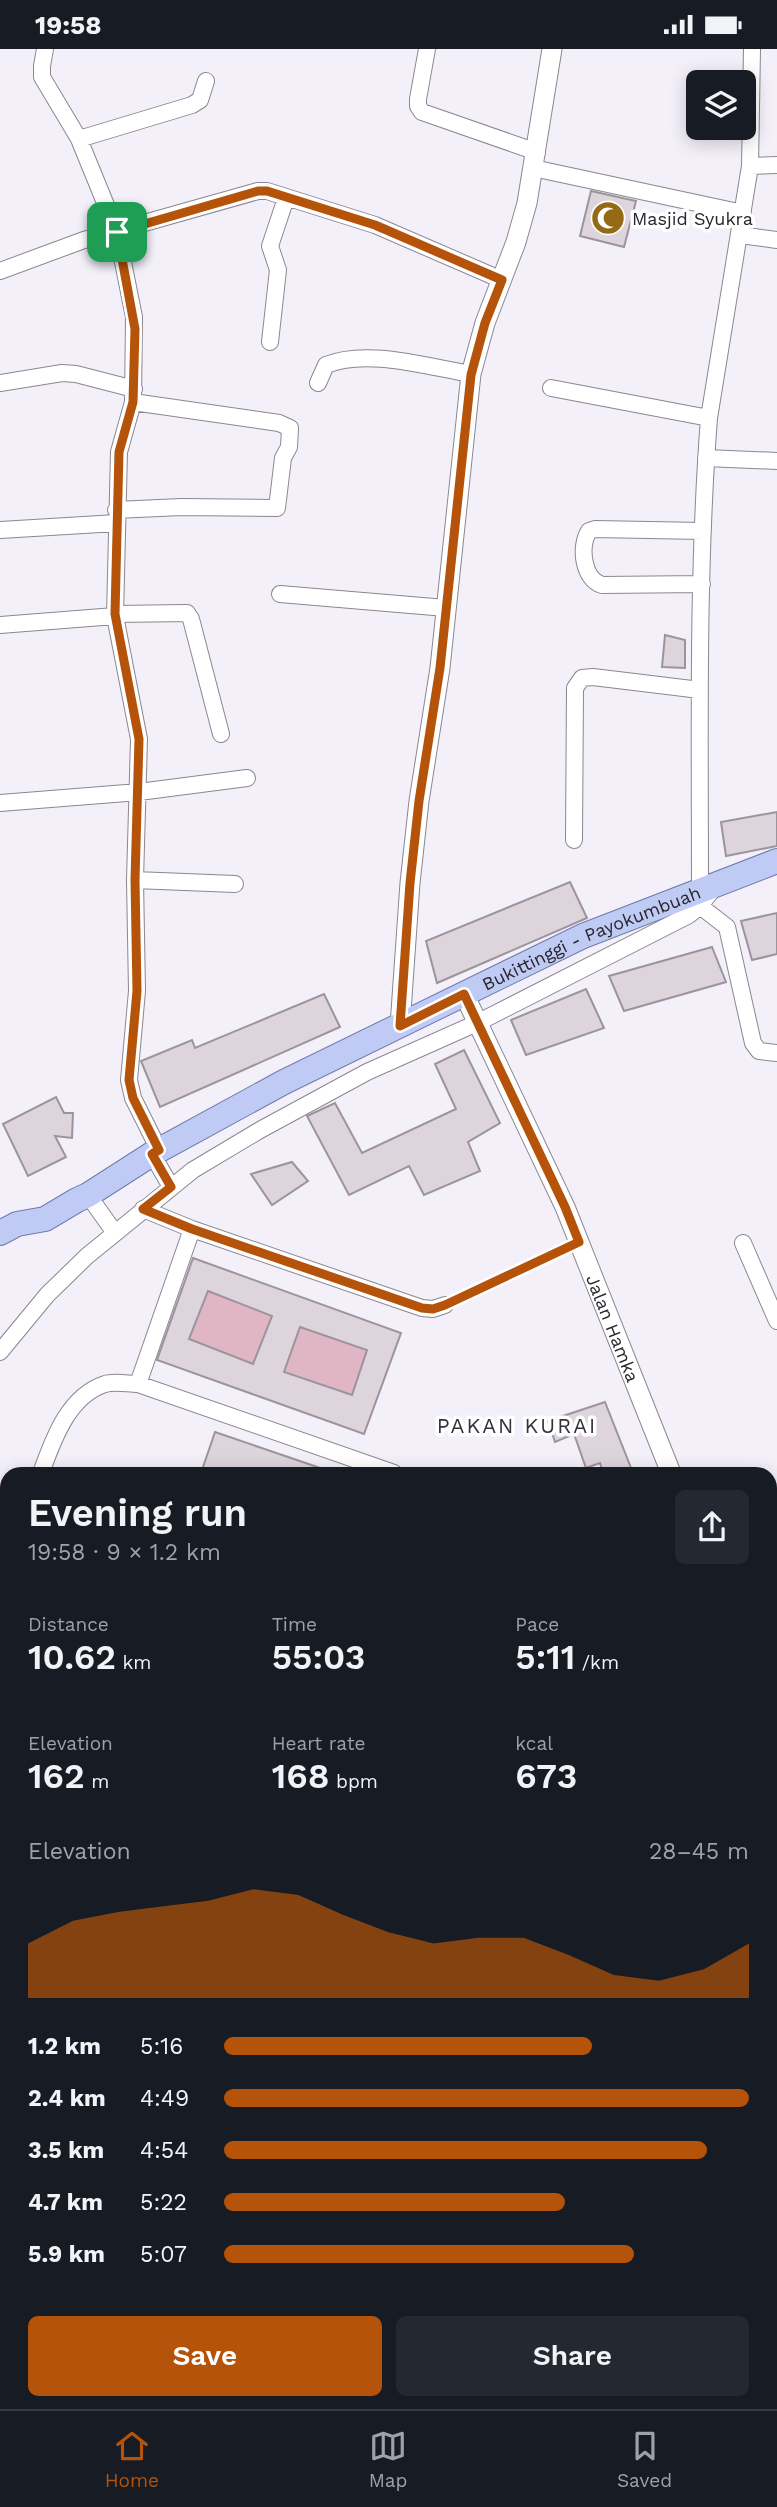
<!DOCTYPE html>
<meta charset="utf-8">
<style>
body{margin:0;font-family:"Work Sans",sans-serif;background:#242831;color:#f1f3f6;height:100vh;display:flex;flex-direction:column;font-size:26px;white-space:nowrap}
*{box-sizing:border-box;margin:0}
p{font-size:23px;color:#9ea1a6}
.icon{flex:none;width:38px;height:38px;fill:none;stroke:currentColor;stroke-width:2;stroke-linecap:round;stroke-linejoin:round}
.map{position:relative;flex:1;overflow:hidden}
.details{position:absolute;left:0px;top:1418px;width:777px;height:943px;display:flex;flex-direction:column;background:#171b24;border-radius:21px 21px 0 0;box-shadow:0 4px 18px #0003}
.details>*{flex:none}
.controls{position:absolute;left:686px;top:21px;display:grid;gap:14px}
.controls a{display:grid;place-items:center;width:70px;height:70px;border-radius:10px;background:#171b24;box-shadow:0 4px 18px #0003;font-size:35px}
.pin{position:absolute;display:grid;place-items:center;width:60px;height:60px;color:#fff;margin:-30px;border-radius:14px;box-shadow:0 4px 10px #0006}
.round{display:grid;place-items:center;flex:none;width:74px;height:74px;border-radius:10px;background:#242831}
.head{display:flex;align-items:center;justify-content:space-between;height:119px;padding:0 28px}
h1{font-size:38px;font-weight:600;line-height:52px}
.stats{display:grid;grid-template-columns:repeat(3,1fr);gap:10px;height:119px;padding:7px 28px}
.stats div{display:grid;align-content:center}
.stats b{font-size:35px;font-weight:600}
.stats small{font-size:19px;font-weight:400}
.stats p{font-size:19px}
.chart{height:196px;padding:14px 28px}
.chart p{display:flex;justify-content:space-between}
.chart svg{width:100%;height:126px;margin-top:7px;fill:#b45309;opacity:.7}
.action{display:flex;gap:14px;margin-top:auto;padding:14px 28px}
.action a{flex:1;height:80px;border-radius:10px;background:#b45309;color:#fff;font-size:28px;font-weight:600;line-height:80px;text-align:center}
.action a+a{background:#242831;color:#f1f3f6}
ul{padding:0 28px;list-style:none;font-size:23px}
li{display:grid;grid-template-columns:112px 84px 1fr;align-items:center;height:52px}
li i{height:18px;border-radius:9px;background:#b45309}
.status{display:flex;justify-content:space-between;align-items:center;height:49px;padding:0 35px;background:#171b24;direction:ltr}
.status svg{height:19px;fill:currentColor}
.menu{display:flex;justify-content:space-around;align-items:center;height:98px;border-top:2px solid #363941;background:#171b24;font-size:19px;color:#9ea1a6}
.menu a{display:grid;justify-items:center;gap:4px}
.menu .active{color:#b45309}
.map>svg:first-child{display:block}
.green{fill:#e0b5c4}
.building{fill:#ddd4dc;stroke:#9c949c;stroke-width:2;fill-rule:evenodd}
.lines{fill:none;stroke-linecap:round;stroke-linejoin:round}
.minor-casing{stroke:#8a8790;stroke-width:18}
.tertiary-casing{stroke:#8a8790;stroke-width:21}
.primary-casing{stroke:#6f7baa;stroke-width:26}
.path{stroke:#9d9aa2;stroke-width:2.5;stroke-dasharray:5 3.5;stroke-linecap:butt}
.minor{stroke:#fff;stroke-width:16}
.tertiary{stroke:#fff;stroke-width:19}
.primary{stroke:#bfcbf5;stroke-width:24}
.route-casing{stroke:#fff;stroke-width:14}
.route{stroke:#b45309;stroke-width:9}
.labels{text-anchor:middle;dominant-baseline:central;stroke-width:7;stroke-linejoin:round;paint-order:stroke}
.poi-label{font-size:18px;fill:#28262a;stroke:#fff;text-anchor:start}
.street-label{font-size:18px;fill:#28262a;stroke:#fff}
.quarter-label{font-size:21px;letter-spacing:2px;fill:#35323a;stroke:#fff}
</style>
<div class="status"><b>19:58</b><svg viewBox="0 0 49 12"><path d="M0 12V9h3v3zM5 12V6h3v6zM10 12V3h3v9zM15 12V0h3v12zM26 1h20v11H26zM47 4h2v5h-2z"/></svg></div>
<div class="map">
<svg width="777" height="2360" viewBox="0 0 777 2360">
<rect width="100%" height="100%" fill="#f3f0fa"/>
<path class="green" d="M208 1242 272 1267 253 1315 189 1290Z
M300 1278 367 1301 352 1346 284 1323Z"/>
<path class="building" d="M591 142 636 152 624 198 580 187Z
M665 586 685 591V619L662 618Z
M777 763V797L726 807 721 773Z
M570 833 587 869 437 934 426 892Z
M777 864V905L752 911 741 872Z
M712 898 726 933 624 962 609 927Z
M586 940 604 979 526 1006 511 971Z
M324 945 340 978 160 1058 141 1012 192 991 195 999Z
M464 1001 500 1074 468 1093 480 1122 424 1146 409 1117 349 1146 307 1067 335 1054 362 1104 456 1060 435 1015Z
M56 1048 64 1064H73L72 1089 55 1087 66 1108 28 1127 3 1075Z
M292 1113 308 1132 272 1156 251 1125Z
M193 1209 401 1284 364 1385 157 1311ZM208 1242 272 1267 253 1315 189 1290ZM300 1278 367 1301 352 1346 284 1323Z
M605 1353 633 1424H603L600 1414 586 1419 574 1385 555 1393 548 1372Z
M215 1383 329 1422V1424H201Z"/>
<g class="lines">
<g class="minor-casing">
<path id="minor" d="M45 0 42 17V28L79 90 117 183 134 268 133 353 119 403 115 567
M427 0 418 50V57L422 63 537 103
M79 90 192 56 200 51 206 32
M750 117 777 116
M533 119 743 164
M740 186 777 191
M0 222 84 191 258 142H267L375 176 502 231
M270 293 278 221 270 197 286 149
M0 334 62 324 76 325 134 340
M318 334 326 316C367 299 428 318 471 325
M551 339 709 369
M706 409 777 412
M116 461 181 458 277 459 283 409 289 398 290 379 279 374 133 353
M0 481 117 474
M702 535 602 536C583 530 579 498 589 482L595 480 703 482
M280 545 446 559
M115 565 187 564 191 570 221 685
M0 576 115 567 139 690 135 831 137 942 129 1031 133 1049 159 1101
M0 754 139 743 247 729
M574 791 575 639 582 629 593 628 700 641
M135 831 235 835
M700 841C700 684 697 526 709 369L750 117 752 0
M700 857 727 878 753 994 759 1002 777 1004
M152 1105 171 1138
M88 1146 115 1184
M143 1160 192 1180 422 1259 433 1260 445 1256
M743 1194 777 1272
M0 1303 47 1246 87 1207 193 1121 260 1081 367 1023 477 974 689 866 698 859 714 839
M138 1335 192 1180
M41 1424C53 1391 68 1347 105 1335 115 1332 128 1335 138 1335L394 1424
M770 1542 777 1539
M770 1783 777 1780
M0 2005H7
M770 2097 777 2100
M770 2244 777 2246
M217 2354V2360
M700 2359 701 2354
M316 2360V2354
M449 2360 450 2354
M576 2360 578 2354"/>
</g>
<g class="tertiary-casing">
<g id="tertiary">
<path id="s1" d="M464 945 565 1158 671 1424"/>
<path d="M400 977 410 834 419 752 440 619 471 325 485 274 516 193 527 154 552 0"/>
<path d="M770 1639 777 1652"/>
<path d="M0 1853H7"/>
<path d="M770 1910 777 1908"/>
</g>
</g>
<g class="primary-casing">
<g id="primary">
<path id="s2" d="M0 1184 17 1175 45 1170 77 1151 88 1146 152 1105 284 1033 464 945 583 887 777 812"/>
</g>
</g>
<path class="path" d="M461 1249 562 1201"/>
<use href="#minor" class="minor"/>
<use href="#tertiary" class="tertiary"/>
<use href="#primary" class="primary"/>
</g>
<g class="lines">
<g class="route-casing">
<path id="route" d="M258 142H267L375 176 502 231 485 274 471 326 440 619 419 752 410 834 400 977 464 945 565 1158 579 1193 445 1256 433 1260 422 1259 192 1180 143 1160 171 1138 152 1105 159 1101 133 1049 129 1031 137 942 135 831 139 690 115 565 119 403 133 353 135 280 117 183Z"/>
</g>
<use href="#route" class="route"/>
</g>
<defs>
<g id="mosque-disc" transform="scale(1.75)"><circle r="9.5" fill="#946a14" stroke="#fff"/><path d="M3.5-4.9A6 6 0 1 0 3.5 4.9A5 5 0 1 1 3.5-4.9Z" fill="#fff"/></g>
</defs>
<g fill-rule="evenodd">
<use href="#mosque-disc" x="608" y="169"/>
</g>
<g class="labels">
<g class="poi-label">
<text x="632" y="169">Masjid Syukra</text>
</g>
<g class="street-label">
<text stroke="none"><textPath href="#s2" startOffset="663">Bukittinggi - Payokumbuah</textPath></text>
<text stroke="none"><textPath href="#s1" startOffset="366">Jalan Hamka</textPath></text>
</g>
<g class="quarter-label">
<text x="517" y="1376">PAKAN KURAI</text>
</g>
</g>
</svg>
<div class="controls">
<a><svg class="icon" aria-label="layers" viewBox="0 0 24 24"><path d="M12 4l9 5-9 5-9-5zM3 14l9 5 9-5"/></svg></a>
</div>
<div class="pin" style="left:117px;top:183px;background:#1e9e55"><svg class="icon" aria-label="arrive" viewBox="0 0 24 24"><path d="M6 21V4h12l-3 4 3 4H6"/></svg></div>
<section class="details">
<div class="head"><div><h1>Evening run</h1><p>19:58 · 9 × 1.2 km</p></div><a class="round"><svg class="icon" aria-label="share" viewBox="0 0 24 24"><path d="M12 15V3M7 8l5-5 5 5M5 13v7h14v-7"/></svg></a></div>
<div class="stats">
<div><p>Distance</p><b>10.62<small> km</small></b></div>
<div><p>Time</p><b>55:03</b></div>
<div><p>Pace</p><b>5:11<small> /km</small></b></div>
</div>
<div class="stats">
<div><p>Elevation</p><b>162<small> m</small></b></div>
<div><p>Heart rate</p><b>168<small> bpm</small></b></div>
<div><p>kcal</p><b>673</b></div>
</div>
<div class="chart"><p><span>Elevation</span>28–45 m</p>
<svg viewBox="0 0 160 44" preserveAspectRatio="none"><path d="M0 44V25L10 17L20 14L30 12L40 10L50 6L60 8L70 15L80 21L90 25L100 23L110 23L120 29L130 36L140 38L150 34L160 25V44z"/></svg>
</div>
<ul>
<li><b>1.2 km</b>5:16<i style="width:70%"></i></li>
<li><b>2.4 km</b>4:49<i style="width:100%"></i></li>
<li><b>3.5 km</b>4:54<i style="width:92%"></i></li>
<li><b>4.7 km</b>5:22<i style="width:65%"></i></li>
<li><b>5.9 km</b>5:07<i style="width:78%"></i></li>
</ul>
<div class="action"><a>Save</a><a>Share</a></div>
</section>
</div>
<nav class="menu">
<a class="active"><svg class="icon" aria-label="home" viewBox="0 0 24 24"><path d="M3 11l9-7 9 7M6 9v11h12V9"/></svg>Home</a>
<a><svg class="icon" aria-label="map" viewBox="0 0 24 24"><path d="M3 6l6-2 6 2 6-2v14l-6 2-6-2-6 2zM9 4v14M15 6v14"/></svg>Map</a>
<a><svg class="icon" aria-label="saved" viewBox="0 0 24 24"><path d="M7 4h10v16l-5-4-5 4z"/></svg>Saved</a>
</nav>
